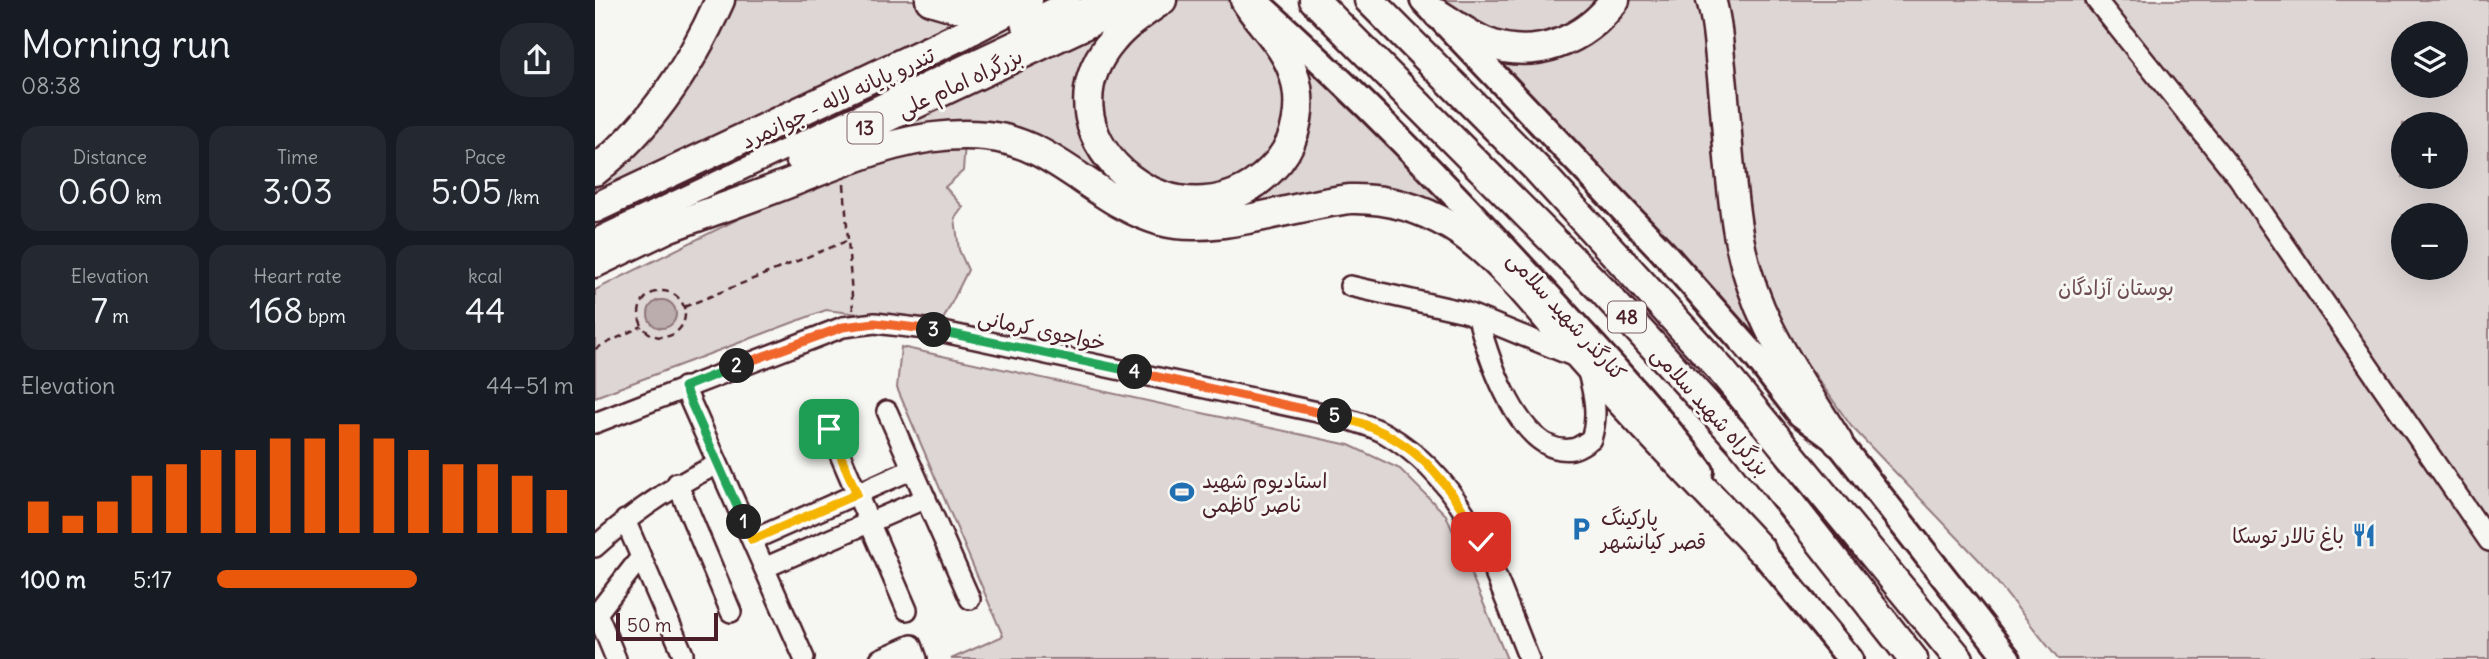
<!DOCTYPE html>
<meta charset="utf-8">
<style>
body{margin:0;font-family:Delius,"Playpen Sans Arabic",sans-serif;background:#242831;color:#f1f3f6;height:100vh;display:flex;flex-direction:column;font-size:26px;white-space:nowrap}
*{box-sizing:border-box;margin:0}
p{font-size:23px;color:#9ea1a6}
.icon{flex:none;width:38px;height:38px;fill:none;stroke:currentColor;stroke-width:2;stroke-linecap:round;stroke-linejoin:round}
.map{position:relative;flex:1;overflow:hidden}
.panel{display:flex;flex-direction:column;background:#171b24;width:595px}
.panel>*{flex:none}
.buttons{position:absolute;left:1796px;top:21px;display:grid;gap:14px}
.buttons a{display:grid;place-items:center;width:77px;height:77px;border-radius:50%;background:#171b24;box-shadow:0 7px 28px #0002;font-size:35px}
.scale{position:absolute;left:21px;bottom:18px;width:102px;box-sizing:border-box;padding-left:7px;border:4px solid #4a1f2b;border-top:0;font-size:19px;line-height:24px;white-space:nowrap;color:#4a1f2b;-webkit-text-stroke:5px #f6f6f2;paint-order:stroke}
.pin{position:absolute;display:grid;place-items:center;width:60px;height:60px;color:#fff;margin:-30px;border-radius:14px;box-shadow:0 4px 10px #0006}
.km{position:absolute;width:35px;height:35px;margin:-18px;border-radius:50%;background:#222;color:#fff;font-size:19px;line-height:35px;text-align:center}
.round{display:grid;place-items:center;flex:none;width:74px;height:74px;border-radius:28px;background:#242831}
.summary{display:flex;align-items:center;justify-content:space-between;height:119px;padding:0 21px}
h1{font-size:38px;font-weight:600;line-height:52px}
.metrics{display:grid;grid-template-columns:repeat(3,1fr);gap:10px;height:119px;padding:7px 21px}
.metrics div{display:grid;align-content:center;border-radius:18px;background:#242831;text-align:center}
.metrics b{font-size:35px;font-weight:600}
.metrics small{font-size:19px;font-weight:400}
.metrics p{font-size:19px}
.chart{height:196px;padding:14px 21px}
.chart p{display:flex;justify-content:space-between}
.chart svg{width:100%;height:126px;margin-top:7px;stroke:#ea580c;stroke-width:6}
ul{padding:0 21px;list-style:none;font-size:23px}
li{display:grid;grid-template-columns:112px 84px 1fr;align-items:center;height:52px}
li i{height:18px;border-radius:9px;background:#ea580c}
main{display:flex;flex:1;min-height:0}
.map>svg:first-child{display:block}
.green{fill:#ddd6d5;stroke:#947a80;stroke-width:2;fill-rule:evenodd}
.water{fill:#bbadae;stroke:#8e747a;stroke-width:2}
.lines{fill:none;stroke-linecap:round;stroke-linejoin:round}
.minor-casing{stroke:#4a1f2b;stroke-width:24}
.major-casing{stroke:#4a1f2b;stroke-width:30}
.highway-casing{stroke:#4a1f2b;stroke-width:33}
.path{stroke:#4a1f2b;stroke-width:2.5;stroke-dasharray:7 5;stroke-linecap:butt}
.minor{stroke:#f6f6f2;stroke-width:19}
.major{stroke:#f6f6f2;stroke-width:24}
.highway{stroke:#f6f6f2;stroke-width:28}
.split-1-casing{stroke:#fff;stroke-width:14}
.split-2-casing{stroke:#fff;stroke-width:14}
.split-3-casing{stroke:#fff;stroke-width:14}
.split-4-casing{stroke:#fff;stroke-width:14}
.split-5-casing{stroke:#fff;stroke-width:14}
.split-6-casing{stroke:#fff;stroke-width:14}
.split-1{stroke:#f5b400;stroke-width:9}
.split-2{stroke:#22a559;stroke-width:9}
.split-3{stroke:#f0652b;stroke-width:9}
.split-4{stroke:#22a559;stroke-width:9}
.split-5{stroke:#f0652b;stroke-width:9}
.split-6{stroke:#f5b400;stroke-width:9}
.labels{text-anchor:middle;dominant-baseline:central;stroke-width:6;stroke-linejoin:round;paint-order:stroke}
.shield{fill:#f6f6f2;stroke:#7e6067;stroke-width:2}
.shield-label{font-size:19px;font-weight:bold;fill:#4a1f2b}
.street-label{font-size:21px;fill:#4a1f2b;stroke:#f6f6f2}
.park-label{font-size:21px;fill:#6f4d56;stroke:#f6f6f2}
.poi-label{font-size:21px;fill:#4a1f2b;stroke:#f6f6f2;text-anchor:start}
</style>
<main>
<section class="panel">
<div class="summary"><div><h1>Morning run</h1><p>08:38</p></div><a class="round"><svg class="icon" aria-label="share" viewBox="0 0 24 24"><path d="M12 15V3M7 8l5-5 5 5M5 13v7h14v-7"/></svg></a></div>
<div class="metrics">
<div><p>Distance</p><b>0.60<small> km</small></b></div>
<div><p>Time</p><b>3:03</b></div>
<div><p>Pace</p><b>5:05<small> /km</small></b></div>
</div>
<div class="metrics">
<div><p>Elevation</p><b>7<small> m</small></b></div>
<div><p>Heart rate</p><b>168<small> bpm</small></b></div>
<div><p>kcal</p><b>44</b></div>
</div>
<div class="chart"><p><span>Elevation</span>44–51 m</p>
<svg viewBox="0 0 160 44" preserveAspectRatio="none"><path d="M5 44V33M15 44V38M25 44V33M35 44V24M45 44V20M55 44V15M65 44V15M75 44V11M85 44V11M95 44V6M105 44V11M115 44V15M125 44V20M135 44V20M145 44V24M155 44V29"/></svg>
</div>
<ul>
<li><b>100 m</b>5:17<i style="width:56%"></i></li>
</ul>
</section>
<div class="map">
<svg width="1894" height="659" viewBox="0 0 1894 659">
<rect width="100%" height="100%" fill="#f6f6f2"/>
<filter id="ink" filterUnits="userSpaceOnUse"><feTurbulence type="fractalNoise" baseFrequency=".0143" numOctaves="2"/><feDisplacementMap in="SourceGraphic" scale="14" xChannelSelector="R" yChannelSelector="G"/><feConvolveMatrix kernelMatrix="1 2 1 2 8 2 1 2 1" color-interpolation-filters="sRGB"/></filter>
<g filter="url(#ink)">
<path class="green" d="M139 0H320L341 8 386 14 0 196V181Z
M583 0H637L671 34 698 103 671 168 599 198 525 164 501 92 546 22Z
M840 0H1013L993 23 917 43Z
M1028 0H1107L1126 142 1205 401 877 41 920 55Z
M1128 0H1894V659H1463L1386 562 1256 426 1188 329 1166 272 1156 236ZM1808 33H1860V86H1808ZM1808 124H1860V177H1808ZM1808 215H1860V268H1808Z
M664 14 874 226 837 206 571 213 445 141 264 147 509 26 511 41 504 153 611 207 707 123Z
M370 143 368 171 350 187 368 207 360 218 364 250 373 270 346 324 231 310 0 397V290L244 169Z
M306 347 754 445 805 469 851 515 912 659H356L408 636 302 388Z"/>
<path class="water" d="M53 314a14 14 0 1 1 28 0a14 14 0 1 1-28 0Z"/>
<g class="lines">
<g class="minor-casing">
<path id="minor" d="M1501 0 1643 177 1894 541
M426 24 475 0
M0 239 507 0
M755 286 870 312 990 361C997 388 1005 411 996 439 991 442 984 448 977 449 925 457 893 357 883 318
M89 387 209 658
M292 411 375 599
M0 423 248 327 280 323 339 330 746 417C760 422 778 426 791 434 875 483 899 574 934 659
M234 429 312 610
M82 483 136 612
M157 540 318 469
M0 547C38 512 77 486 123 464
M46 557 88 654
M169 568 331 498
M2 613 21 659
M0 616 46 557 30 520
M285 659 317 645 322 659"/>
</g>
<g class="major-casing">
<path id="major" d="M659 0C761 91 856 190 949 291 1003 350 1058 408 1106 471
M828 0 1068 252 1161 357 1205 414 1243 442 1413 659
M1155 537 1255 659"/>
</g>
<g class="highway-casing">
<path id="highway" d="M335 0 359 7 417 5
M567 0C550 12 531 24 518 40 431 140 594 268 684 161 703 137 708 104 699 75 690 45 666 26 650 0
M719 0 1008 291 1148 444 1318 659
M774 0 942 169 1126 370 1364 659
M1116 0C1122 18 1123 39 1125 58 1132 116 1133 175 1143 233 1158 319 1199 371 1243 442
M843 14C858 23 873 35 890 42 939 62 990 41 1020 0
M205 158 542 0
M0 171C57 126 96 65 125 0
M0 208 369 34 433 0
M72 228C115 212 159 197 202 180 262 156 324 129 391 136 460 142 501 203 566 221 620 236 698 205 755 199 791 198 824 207 856 226 903 254 950 317 987 359 1045 424 1107 486 1166 550
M0 263 89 220"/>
</g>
<path class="path" d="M249 184 258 310
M44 314a23 23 0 1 1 46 0a23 23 0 1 1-46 0Z
M89 307 254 240
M0 349 47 326"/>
<use href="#minor" class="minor"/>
<use href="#major" class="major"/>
<use href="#highway" class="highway"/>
</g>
</g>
<g class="lines" filter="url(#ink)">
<g class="split-1-casing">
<path id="split-1" d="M149 522 157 540 262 494 234 429"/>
</g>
<g class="split-2-casing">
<path id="split-2" d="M142 366 89 387 149 522"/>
</g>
<g class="split-3-casing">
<path id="split-3" d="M142 366 248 327 280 323 339 330"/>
</g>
<g class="split-4-casing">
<path id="split-4" d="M339 330 540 372"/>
</g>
<g class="split-5-casing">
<path id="split-5" d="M540 372 740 416"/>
</g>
<g class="split-6-casing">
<path id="split-6" d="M740 416C815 432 852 477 886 542"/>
</g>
<use href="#split-1" class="split-1"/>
<use href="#split-2" class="split-2"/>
<use href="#split-3" class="split-3"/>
<use href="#split-4" class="split-4"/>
<use href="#split-5" class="split-5"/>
<use href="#split-6" class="split-6"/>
</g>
<defs>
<g id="stadium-bare" transform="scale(1.89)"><path d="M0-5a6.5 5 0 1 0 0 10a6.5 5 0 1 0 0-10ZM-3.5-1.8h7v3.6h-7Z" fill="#1f6fb2" stroke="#f6f6f2" stroke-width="2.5" paint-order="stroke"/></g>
<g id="parking-bare" transform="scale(1.89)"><path d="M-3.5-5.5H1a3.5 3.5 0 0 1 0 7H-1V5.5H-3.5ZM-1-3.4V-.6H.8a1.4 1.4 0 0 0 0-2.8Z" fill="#1f6fb2" stroke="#f6f6f2" stroke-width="2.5" paint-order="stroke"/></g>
<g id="restaurant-bare" transform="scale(1.89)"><path d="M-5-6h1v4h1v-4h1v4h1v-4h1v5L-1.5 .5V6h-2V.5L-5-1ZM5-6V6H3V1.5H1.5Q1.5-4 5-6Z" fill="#1f6fb2" stroke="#f6f6f2" stroke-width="2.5" paint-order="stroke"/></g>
</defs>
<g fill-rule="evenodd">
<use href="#stadium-bare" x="587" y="492"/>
<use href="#parking-bare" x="986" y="529"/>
<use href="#restaurant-bare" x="1769" y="535"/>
</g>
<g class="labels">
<g class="shield">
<rect x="252.5" y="112.5" width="35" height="31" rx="5"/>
<rect x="1013" y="301.5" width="38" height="31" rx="5"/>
</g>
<g class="shield-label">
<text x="270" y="128">13</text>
<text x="1032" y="317">48</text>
</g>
<g class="street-label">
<text transform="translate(365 83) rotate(-25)">بزرگراه امام علی</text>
<text transform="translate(243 98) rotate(-25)">تندرو پایانه لاله - جوانمرد</text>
<text transform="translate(972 316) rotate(48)">کنارگذر شهید سلامی</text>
<text transform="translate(447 330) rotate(12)">خواجوی کرمانی</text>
<text transform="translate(1116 411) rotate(48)">بزرگراه شهید سلامی</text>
</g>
<g class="park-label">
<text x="1521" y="287">بوستان آزادگان</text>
</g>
<g class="poi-label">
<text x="607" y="480">استادیوم شهید<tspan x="607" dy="24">ناصر کاظمی</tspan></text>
<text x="1006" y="517">پارکینگ<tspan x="1006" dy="24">قصر کیانشهر</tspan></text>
<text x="1749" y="535" text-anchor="end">باغ تالار توسکا</text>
</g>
</g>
</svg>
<div class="buttons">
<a><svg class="icon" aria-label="layers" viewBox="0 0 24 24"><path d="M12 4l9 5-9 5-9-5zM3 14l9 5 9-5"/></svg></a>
<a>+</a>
<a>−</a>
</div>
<div class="scale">50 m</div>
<div class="pin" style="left:234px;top:429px;background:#1e9e55"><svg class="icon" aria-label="arrive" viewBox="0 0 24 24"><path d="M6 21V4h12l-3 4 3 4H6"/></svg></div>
<div class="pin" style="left:886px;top:542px;background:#d93025"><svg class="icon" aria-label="check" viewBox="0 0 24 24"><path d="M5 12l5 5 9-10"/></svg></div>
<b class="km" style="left:149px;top:522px">1</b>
<b class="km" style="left:142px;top:366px">2</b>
<b class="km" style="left:339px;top:330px">3</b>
<b class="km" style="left:540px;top:372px">4</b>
<b class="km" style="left:740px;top:416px">5</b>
</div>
</main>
